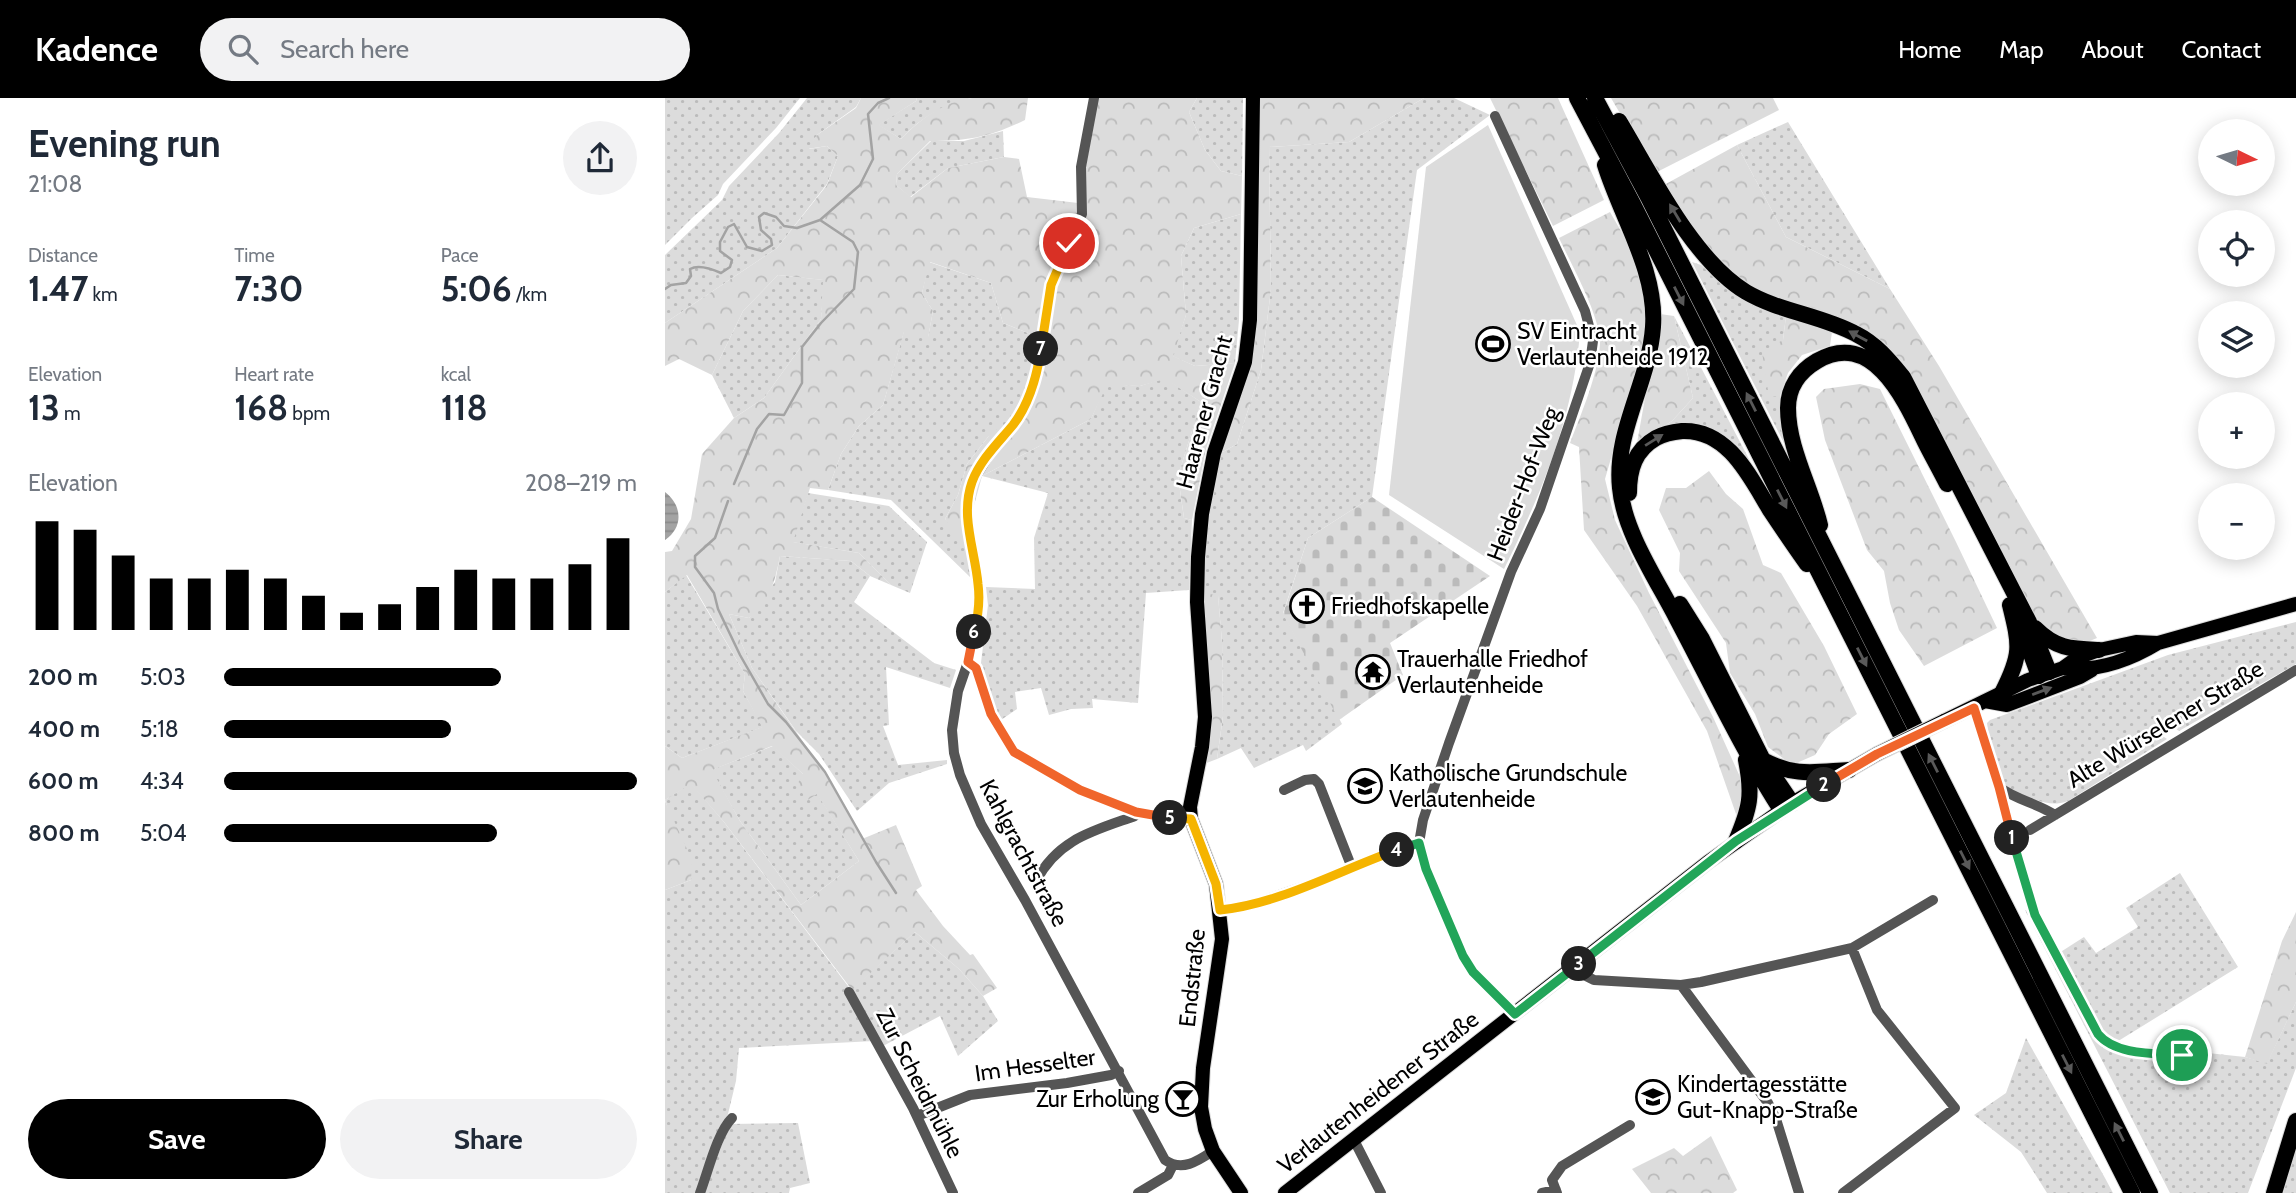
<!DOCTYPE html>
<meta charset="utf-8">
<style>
body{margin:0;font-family:Cabin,sans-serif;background:#f2f2f3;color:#1f2937;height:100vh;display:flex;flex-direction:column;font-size:26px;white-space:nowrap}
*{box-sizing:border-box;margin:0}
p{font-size:23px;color:#747a83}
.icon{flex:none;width:38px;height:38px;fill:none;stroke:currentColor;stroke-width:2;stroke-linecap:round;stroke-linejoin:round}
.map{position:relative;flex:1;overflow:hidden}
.side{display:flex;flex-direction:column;background:#fff;width:665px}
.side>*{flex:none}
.needle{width:46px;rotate:95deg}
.tools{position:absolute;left:1533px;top:21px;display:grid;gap:14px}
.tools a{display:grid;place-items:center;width:77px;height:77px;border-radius:50%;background:#fff;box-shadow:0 4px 18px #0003;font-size:35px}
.pin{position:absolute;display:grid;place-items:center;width:60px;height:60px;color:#fff;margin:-30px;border:4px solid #fff;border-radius:50%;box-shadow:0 2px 7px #0007}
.km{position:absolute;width:35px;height:35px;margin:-18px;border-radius:50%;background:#222;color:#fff;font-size:19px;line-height:35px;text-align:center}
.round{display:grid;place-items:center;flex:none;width:74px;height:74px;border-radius:37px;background:#f2f2f3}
.summary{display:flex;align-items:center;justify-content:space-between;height:119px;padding:0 28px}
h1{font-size:38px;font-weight:700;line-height:52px}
.figures{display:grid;grid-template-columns:repeat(3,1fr);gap:10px;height:119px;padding:7px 28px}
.figures div{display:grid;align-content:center}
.figures b{font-size:35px;font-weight:700}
.figures small{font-size:19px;font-weight:400}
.figures p{font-size:19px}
.chart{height:196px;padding:14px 28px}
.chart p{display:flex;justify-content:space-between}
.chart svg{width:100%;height:126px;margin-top:7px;stroke:#000;stroke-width:6}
.cta{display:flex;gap:14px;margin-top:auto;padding:14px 28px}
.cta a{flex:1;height:80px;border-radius:42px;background:#000;color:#fff;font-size:28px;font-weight:700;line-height:80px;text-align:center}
.cta a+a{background:#f2f2f3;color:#1f2937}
ul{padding:0 28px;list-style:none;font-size:23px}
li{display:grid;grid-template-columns:112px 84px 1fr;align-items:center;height:52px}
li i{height:18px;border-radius:9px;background:#000}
header{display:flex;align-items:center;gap:42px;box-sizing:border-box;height:98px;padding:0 35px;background:#000;color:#fff}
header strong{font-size:33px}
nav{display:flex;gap:38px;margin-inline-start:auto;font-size:24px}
.search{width:490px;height:63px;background:#f2f2f3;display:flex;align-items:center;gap:18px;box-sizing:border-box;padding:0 24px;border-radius:38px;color:#747a83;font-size:26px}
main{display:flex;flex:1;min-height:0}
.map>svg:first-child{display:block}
.grass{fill:url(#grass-dots)}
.forest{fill:url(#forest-crowns);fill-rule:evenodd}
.cemetery{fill:url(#cemetery-stones)}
.pitch{fill:#dcdcdc}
.water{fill:url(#water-rules)}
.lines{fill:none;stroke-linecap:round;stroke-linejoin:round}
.stream{stroke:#a3a3a3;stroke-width:2.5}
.major-casing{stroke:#dbdbdb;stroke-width:16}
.highway-casing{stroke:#dbdbdb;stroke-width:18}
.minor{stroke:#555;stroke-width:10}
.major{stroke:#000;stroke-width:14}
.highway{stroke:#000;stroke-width:16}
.major-bridge-casing{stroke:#dbdbdb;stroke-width:16;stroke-linecap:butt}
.major-bridge{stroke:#000;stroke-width:14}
.oneway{fill:#595959}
.split-1-casing{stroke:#fff;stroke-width:14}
.split-2-casing{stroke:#fff;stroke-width:14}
.split-3-casing{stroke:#fff;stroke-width:14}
.split-4-casing{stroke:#fff;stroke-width:14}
.split-5-casing{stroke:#fff;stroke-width:14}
.split-6-casing{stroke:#fff;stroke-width:14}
.split-7-casing{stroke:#fff;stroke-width:14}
.split-8-casing{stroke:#fff;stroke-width:14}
.split-1{stroke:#22a559;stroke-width:9}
.split-2{stroke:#f0652b;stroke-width:9}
.split-3{stroke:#22a559;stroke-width:9}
.split-4{stroke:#22a559;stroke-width:9}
.split-5{stroke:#f5b400;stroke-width:9}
.split-6{stroke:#f0652b;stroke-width:9}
.split-7{stroke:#f5b400;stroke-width:9}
.split-8{stroke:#f5b400;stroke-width:9}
.labels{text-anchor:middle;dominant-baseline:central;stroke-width:5;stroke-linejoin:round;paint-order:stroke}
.poi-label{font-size:23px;fill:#000;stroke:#fff;text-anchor:start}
.street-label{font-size:23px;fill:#000;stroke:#fff}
</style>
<header>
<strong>Kadence</strong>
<div class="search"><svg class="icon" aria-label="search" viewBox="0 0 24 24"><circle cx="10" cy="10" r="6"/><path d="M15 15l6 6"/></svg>Search here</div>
<nav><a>Home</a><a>Map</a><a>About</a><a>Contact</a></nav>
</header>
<main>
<section class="side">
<div class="summary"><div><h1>Evening run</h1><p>21:08</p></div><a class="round"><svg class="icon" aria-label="share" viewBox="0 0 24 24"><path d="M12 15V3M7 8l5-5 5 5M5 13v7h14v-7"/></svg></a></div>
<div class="figures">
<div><p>Distance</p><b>1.47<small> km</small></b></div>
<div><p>Time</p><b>7:30</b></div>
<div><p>Pace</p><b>5:06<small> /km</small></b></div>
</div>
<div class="figures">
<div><p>Elevation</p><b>13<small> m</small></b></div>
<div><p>Heart rate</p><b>168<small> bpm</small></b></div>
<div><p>kcal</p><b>118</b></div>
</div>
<div class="chart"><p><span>Elevation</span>208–219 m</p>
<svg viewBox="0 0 160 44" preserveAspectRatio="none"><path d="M5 44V6M15 44V9M25 44V18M35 44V26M45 44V26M55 44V23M65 44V26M75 44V32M85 44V38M95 44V35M105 44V29M115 44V23M125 44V26M135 44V26M145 44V21M155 44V12"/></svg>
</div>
<ul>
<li><b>200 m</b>5:03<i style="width:67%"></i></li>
<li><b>400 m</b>5:18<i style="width:55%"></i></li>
<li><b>600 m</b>4:34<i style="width:100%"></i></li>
<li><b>800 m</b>5:04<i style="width:66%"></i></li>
</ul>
<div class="cta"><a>Save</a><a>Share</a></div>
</section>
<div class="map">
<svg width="1631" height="1095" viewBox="0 0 1631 1095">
<defs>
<pattern id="grass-dots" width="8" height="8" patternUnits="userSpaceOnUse" patternTransform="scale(1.75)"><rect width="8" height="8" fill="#dcdcdc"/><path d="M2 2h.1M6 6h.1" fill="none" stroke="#bbb" stroke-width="1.8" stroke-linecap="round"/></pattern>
<pattern id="forest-crowns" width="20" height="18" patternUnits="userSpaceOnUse" patternTransform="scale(1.75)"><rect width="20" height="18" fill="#dcdcdc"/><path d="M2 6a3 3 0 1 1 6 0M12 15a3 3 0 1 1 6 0" fill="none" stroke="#bbb"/></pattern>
<pattern id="cemetery-stones" width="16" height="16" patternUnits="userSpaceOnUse" patternTransform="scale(1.75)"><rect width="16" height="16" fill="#dcdcdc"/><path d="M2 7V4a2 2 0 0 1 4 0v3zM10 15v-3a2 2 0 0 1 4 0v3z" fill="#bbb"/></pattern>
<pattern id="water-rules" width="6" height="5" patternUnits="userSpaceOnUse" patternTransform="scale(1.75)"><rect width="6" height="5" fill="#a3a3a3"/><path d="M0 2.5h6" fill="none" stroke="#8b8b8b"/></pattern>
</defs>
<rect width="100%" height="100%" fill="#fff"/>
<path class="grass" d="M0 0H135L111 30 58 86 53 97 27 120 0 147Z
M142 0H196L191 9 152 37 144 51 162 48 173 58 162 86 112 150 0 225V157L57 102 64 88 114 35Z
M252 0H306C273 11 260 16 236 41L213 27 251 3Z
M532 0H578L577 78 556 73 540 52 524 14Z
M759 0H789L825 17 752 72 707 399 643 440 618 515 677 626 641 653 638 647 589 670 576 650 552 661 558 618 557 544 553 498 538 500C538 450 545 404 554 356L572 346 596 272 606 191 604 49 684 44Z
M1123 24 1225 191 1121 139 1072 47Z
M338 33 339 59 283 70 245 99 231 87 232 76 266 43H299Z
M576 116 574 222 570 265 530 268 507 258 521 217 516 158 529 130Z
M264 164 326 185 338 225 376 240 369 276 358 306 347 324 323 339 302 366 293 397 280 421 304 449 309 478 305 479 226 402 163 392 176 356 194 328 218 307 239 233 263 239 268 213 257 195Z
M1027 164 1036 167 1071 197 1121 218 1118 242 1105 298H1115L1116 328 1124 355Z
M113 177 159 182 156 221 99 300 69 320 47 277 78 213Z
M1009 218 1085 363 1062 343 991 333 1007 323 1028 300Z
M500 280 536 304 513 378 519 420 527 422 524 492 481 495 473 605 427 601 428 610 406 611 384 617 376 590 350 594 352 611 333 624 315 573 323 507 321 489 370 491 369 440 383 395 317 378 426 321 441 286 475 288Z
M143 395 224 408 262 444 245 495 226 487 194 455 127 444Z
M115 458 186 463 205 478 189 504 269 565 291 572 285 590 221 569 224 627 218 628 233 667 282 662V666L224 685 192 713 154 656 131 633 87 570 64 516 84 520 110 484Z
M21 477 80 576 78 593 98 629 17 660 0 648V494Z
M1631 524V566L1514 633 1508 629 1496 637 1502 641 1403 703C1391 707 1383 706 1371 702 1363 700 1352 697 1345 692 1331 682 1324 643 1322 625L1325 622 1503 557Z
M108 648 138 676 142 702 152 695 194 763 136 807 75 723 46 672Z
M26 685 59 724 186 892 250 834 294 871 318 898 333 923 293 958 275 918 218 948 209 943 74 950 71 983 63 1016 32 1095H0V792L26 782 0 702Z
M1515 775 1573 869 1450 945 1580 959 1602 965 1631 904V970L1583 1095H1505L1360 812 1372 815 1394 855 1419 839 1431 855 1473 829 1461 810Z
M1361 940 1440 1080 1448 1095H1382L1356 1054 1309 1017 1341 995Z
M133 1025 145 1085 125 1090 124 1095H38L65 1026Z
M1631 1050V1095H1618Z"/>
<path class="forest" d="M196 0H252L251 3 214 27 236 41C255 21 278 4 307 0 325 0 345 0 363 0L360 22C325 39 304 43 265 43L232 76 231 87 246 99 283 70 339 59 354 61 362 99 413 105 414 117 402 144 376 240 338 225 326 185 265 164 257 195 268 213 263 240 239 234 218 307 194 328 176 356 163 392 145 390 128 444 194 455 226 487 205 478 186 463 115 458C109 488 106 498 84 520L64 516 87 570 159 674 197 741 231 727 257 788 251 792 278 828 305 857 308 856 332 890 318 898 294 871 250 834 187 892 59 724 26 686 0 702V648L17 660 97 629 78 593 80 576 22 477 0 494V454L7 453 26 421 37 356 69 320 99 300 156 221 158 182 113 177 78 213 47 277 14 261 0 268V225L112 150 162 87 173 58 162 48 142 51 152 37 191 10ZM107 648 138 676 133 685 141 703 152 696 194 763 136 807 75 723 47 672Z
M433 0H532L524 14 540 52 556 73 577 78 576 116 529 130 516 158 521 217 508 258 530 268 570 265 541 351 527 422 519 420 513 378 536 304 500 281 475 288 442 287 426 321 317 378 308 411H304L310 384 363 308 390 188 407 147Z
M593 0H759L684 44 604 49 606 191 596 272 572 346 554 356 574 303Z
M825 0H893L939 102 888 128Z
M946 0H1108L1114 12 990 75Z
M1072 47 1121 139 1225 191 1274 268 1432 540 1415 547 1385 538 1354 500 1239 273 1207 236 1093 194 1056 169 1024 131 999 87Z
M945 114 971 159 982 206 978 250 940 381 950 422 984 495 1048 619 1076 681 1078 705 1071 716 1042 633 972 508 919 432 914 349 905 345C916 316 933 277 935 246 936 219 906 166 894 140Z
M995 216 1009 218 1028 300 1007 323 972 345Z
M1121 218 1167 234 1165 248 1137 257 1123 275 1115 298 1104 299 1097 254 1118 242Z
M1195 286 1215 291 1291 444 1332 530 1259 568 1234 532 1225 505 1219 473 1202 452 1160 342 1151 299 1159 291Z
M347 324 305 383 304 449 297 450 280 421 293 397 302 366 323 339 335 328Z
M1044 373 1061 396 1078 411 1098 467 1116 475 1159 548 1192 616 1164 636 1150 657 1127 667 1103 649 1090 616 1065 575 1061 545 1014 473 1015 455 994 412 1001 390H1021Z
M544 496 553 497 557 544 558 618 552 661 539 666C542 641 546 615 545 589 544 559 539 530 538 500Z
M0 703 27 762 26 782 0 792Z
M1631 814V904L1602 966 1580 959 1617 843Z
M1046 1038 1072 1092 1068 1095H986L967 1071 1009 1050 1018 1058Z"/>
<path class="cemetery" d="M707 399 825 478 725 545 738 577 674 622 618 516 643 440Z"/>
<path class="pitch" d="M823 27 915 234C908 320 877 394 839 471L724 397 761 69Z"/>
<path class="water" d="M0 394C17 407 19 429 0 442Z"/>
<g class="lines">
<path class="stream" d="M0 191 6 187 21 185 26 178 25 171C34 166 47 171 56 175L65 169 67 162 55 153V144L63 129 69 126 82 149 97 153 107 147 106 141 96 132 94 119 99 115 111 119 119 128 132 130 155 122 195 87 208 61 203 16 213 5 224 0
M69 386 92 331 104 316 119 317 137 285V249L156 225 189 191 193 154 188 144 155 122
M63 403 50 440 30 458V469L49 495 53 511 75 557 103 606 121 624 160 674 211 764 231 795"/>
<g class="major-casing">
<path id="major" d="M1398 570C1431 574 1465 562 1493 545L1631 506
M1320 603 1342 607 1415 579 1427 572
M1279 623 1363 582 1398 570 1412 560 1434 552 1471 544 1493 545
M576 1095 548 1053 540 1031 536 1009 538 970 557 841 551 786 526 721 525 709 537 649 540 619 532 504 533 459 537 416 549 355 580 264 585 222 588 0
M620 1095 1043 764 1127 705 1212 656"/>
</g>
<g class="highway-casing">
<path id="highway" d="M912 0 968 106 1467 1095
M930 0 983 99 1485 1095
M954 23C986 76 1028 162 1081 194 1115 214 1156 217 1191 236 1211 246 1224 262 1238 279L1364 524 1384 574
M940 67C956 119 992 173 988 229 984 285 949 333 955 390 959 434 992 482 1012 521 1046 585 1077 651 1116 712
M964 395C964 371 970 352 991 340 1000 335 1008 334 1017 333 1063 331 1085 379 1105 412 1117 430 1129 448 1142 466
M1155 427C1146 389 1123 350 1123 310 1123 289 1135 273 1152 263 1209 230 1241 305 1260 344 1267 358 1275 372 1282 386
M1015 506 1037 541 1098 662 1127 705
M1370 530C1391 551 1406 551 1434 552
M1359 537 1374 578
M1337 595C1357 556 1355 548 1345 507
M1098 662C1130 679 1149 674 1184 672
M1071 743C1085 710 1088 697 1081 662
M1609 1095 1631 1023"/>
</g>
<path class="minor" d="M429 0 416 69 417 116 386 187 372 277 361 308 350 325 329 349 308 383 301 412 314 488 311 525 303 564 293 593 287 632 289 655 295 677 316 726 360 802 500 1062C517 1074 533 1063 548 1053
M830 18 920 213 928 243 925 265 875 411 846 474 784 645 758 722 754 745 762 771 798 858 808 874 850 916
M303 564 311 570 326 616 349 654 415 692 471 714
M1309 610 1334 689 1370 817 1433 936C1451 958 1492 955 1517 957
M1334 689C1351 702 1372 705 1390 717
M619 692 640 682 649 681 654 686 687 770
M1365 732 1631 572
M371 783C393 741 428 733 470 718L471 714 518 722 526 721
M555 812 576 810 651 784 754 745
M911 869 917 876 929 882 1016 887 1036 884 1187 850 1268 802
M1016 887 1103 1005 1111 1021 1134 1095
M184 894 248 1010 288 1095
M252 1018 305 997 402 985 446 977 454 973
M689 1042 716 1095
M35 1095C43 1074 52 1035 67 1020
M473 1095 503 1077 508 1067
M877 1095 891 1092
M892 1095 887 1082 897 1068 965 1027
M1178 1095 1290 1010 1212 912 1187 850"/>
<use href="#major" class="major"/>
<use href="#highway" class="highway"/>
<g class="major-bridge-casing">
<path id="major-bridge" d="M1212 656 1279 623"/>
</g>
<use href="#major-bridge" class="major-bridge"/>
</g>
<defs><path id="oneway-solid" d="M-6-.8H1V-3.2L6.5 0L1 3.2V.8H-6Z" transform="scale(1.75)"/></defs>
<g class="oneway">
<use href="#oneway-solid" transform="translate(1010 115) rotate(-121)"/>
<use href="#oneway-solid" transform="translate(1014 198) rotate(63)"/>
<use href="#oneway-solid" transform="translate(1193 238) rotate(-151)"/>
<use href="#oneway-solid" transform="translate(1086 304) rotate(-117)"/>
<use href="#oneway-solid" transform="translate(989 342) rotate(-32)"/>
<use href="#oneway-solid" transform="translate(1117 401) rotate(63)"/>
<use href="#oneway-solid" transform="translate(1197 559) rotate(63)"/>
<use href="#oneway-solid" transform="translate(1377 593) rotate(-21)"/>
<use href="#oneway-solid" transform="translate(1268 665) rotate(-117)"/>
<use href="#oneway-solid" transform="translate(1300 762) rotate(63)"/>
<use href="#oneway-solid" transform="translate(1402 966) rotate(63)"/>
<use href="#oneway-solid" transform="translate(1454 1034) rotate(-117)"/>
</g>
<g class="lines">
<g class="split-1-casing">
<path id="split-1" d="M1347 740 1370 817 1433 936C1451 958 1492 955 1517 957"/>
</g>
<g class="split-2-casing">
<path id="split-2" d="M1159 687 1212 656 1309 610 1334 689 1347 740"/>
</g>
<g class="split-3-casing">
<path id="split-3" d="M914 866 1071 743 1159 687"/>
</g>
<g class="split-4-casing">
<path id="split-4" d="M732 752 754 745 761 771 798 858 808 874 850 916 914 866"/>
</g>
<g class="split-5-casing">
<path id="split-5" d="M505 720 526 721 551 786 555 812C615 806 675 772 732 752"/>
</g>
<g class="split-6-casing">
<path id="split-6" d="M309 534 303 564 311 570 326 616 349 654 415 692 471 714 505 720"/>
</g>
<g class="split-7-casing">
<path id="split-7" d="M309 534C313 519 315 501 313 486 310 452 295 418 307 384 315 362 334 344 348 327 365 305 372 278 376 251"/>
</g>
<g class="split-8-casing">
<path id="split-8" d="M376 251 386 187 404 145"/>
</g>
<use href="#split-1" class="split-1"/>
<use href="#split-2" class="split-2"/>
<use href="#split-3" class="split-3"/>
<use href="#split-4" class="split-4"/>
<use href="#split-5" class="split-5"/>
<use href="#split-6" class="split-6"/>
<use href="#split-7" class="split-7"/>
<use href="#split-8" class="split-8"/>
</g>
<defs>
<g id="stadium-ring" transform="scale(1.75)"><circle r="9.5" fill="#fff" stroke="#000" stroke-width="1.5"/><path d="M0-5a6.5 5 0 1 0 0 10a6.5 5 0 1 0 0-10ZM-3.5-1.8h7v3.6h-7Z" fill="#000"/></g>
<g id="church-ring" transform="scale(1.75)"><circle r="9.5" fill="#fff" stroke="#000" stroke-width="1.5"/><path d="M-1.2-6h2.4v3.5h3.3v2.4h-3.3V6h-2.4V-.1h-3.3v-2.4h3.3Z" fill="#000"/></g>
<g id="temple-ring" transform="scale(1.75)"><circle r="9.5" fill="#fff" stroke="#000" stroke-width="1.5"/><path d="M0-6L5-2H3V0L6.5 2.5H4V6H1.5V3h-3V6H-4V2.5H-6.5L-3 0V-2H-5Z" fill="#000"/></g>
<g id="school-ring" transform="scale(1.75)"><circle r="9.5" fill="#fff" stroke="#000" stroke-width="1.5"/><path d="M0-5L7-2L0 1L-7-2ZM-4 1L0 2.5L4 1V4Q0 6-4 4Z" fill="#000"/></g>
<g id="bar-ring" transform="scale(1.75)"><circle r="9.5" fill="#fff" stroke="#000" stroke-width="1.5"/><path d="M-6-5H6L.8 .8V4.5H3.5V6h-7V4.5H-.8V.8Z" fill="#000"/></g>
</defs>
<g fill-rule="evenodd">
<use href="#stadium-ring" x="828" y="246"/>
<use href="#church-ring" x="642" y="508"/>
<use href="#temple-ring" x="708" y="574"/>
<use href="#school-ring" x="700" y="688"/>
<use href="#school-ring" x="988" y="999"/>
<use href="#bar-ring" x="518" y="1001"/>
</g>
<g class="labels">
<g class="poi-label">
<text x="852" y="233">SV Eintracht<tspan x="852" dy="26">Verlautenheide 1912</tspan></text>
<text x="666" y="508">Friedhofskapelle</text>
<text x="732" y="561">Trauerhalle Friedhof<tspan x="732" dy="26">Verlautenheide</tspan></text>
<text x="724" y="675">Katholische Grundschule<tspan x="724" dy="26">Verlautenheide</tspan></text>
<text x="1012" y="986">Kindertagesstätte<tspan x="1012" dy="26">Gut-Knapp-Straße</tspan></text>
<text x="494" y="1001" text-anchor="end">Zur Erholung</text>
</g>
<g class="street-label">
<text transform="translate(539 314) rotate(-75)">Haarener Gracht</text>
<text transform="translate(858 386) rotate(-69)">Heider-Hof-Weg</text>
<text transform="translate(1500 626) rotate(-31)">Alte Würselener Straße</text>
<text transform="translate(359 755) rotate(62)">Kahlgrachtstraße</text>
<text transform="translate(527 880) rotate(-84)">Endstraße</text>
<text transform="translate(370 967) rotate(-8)">Im Hesselter</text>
<text transform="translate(255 985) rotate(63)">Zur Scheidmühle</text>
<text transform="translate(713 994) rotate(-38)">Verlautenheidener Straße</text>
</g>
</g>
</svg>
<div class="tools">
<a><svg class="needle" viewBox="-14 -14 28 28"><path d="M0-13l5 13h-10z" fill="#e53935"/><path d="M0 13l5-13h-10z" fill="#747a83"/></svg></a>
<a><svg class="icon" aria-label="locate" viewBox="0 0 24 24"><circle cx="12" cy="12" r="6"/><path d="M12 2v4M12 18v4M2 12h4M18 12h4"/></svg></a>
<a><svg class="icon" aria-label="layers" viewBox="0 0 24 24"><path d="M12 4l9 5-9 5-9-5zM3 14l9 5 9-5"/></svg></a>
<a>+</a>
<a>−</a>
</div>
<div class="pin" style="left:1517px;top:957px;background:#1e9e55"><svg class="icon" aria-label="arrive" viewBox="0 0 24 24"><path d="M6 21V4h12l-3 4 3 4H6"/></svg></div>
<div class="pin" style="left:404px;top:145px;background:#d93025"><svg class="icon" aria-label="check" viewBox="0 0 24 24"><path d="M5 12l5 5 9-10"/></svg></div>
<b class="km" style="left:1347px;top:740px">1</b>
<b class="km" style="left:1159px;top:687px">2</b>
<b class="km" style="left:914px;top:866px">3</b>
<b class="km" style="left:732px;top:752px">4</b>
<b class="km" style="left:505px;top:720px">5</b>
<b class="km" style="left:309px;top:534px">6</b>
<b class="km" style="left:376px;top:251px">7</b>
</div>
</main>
